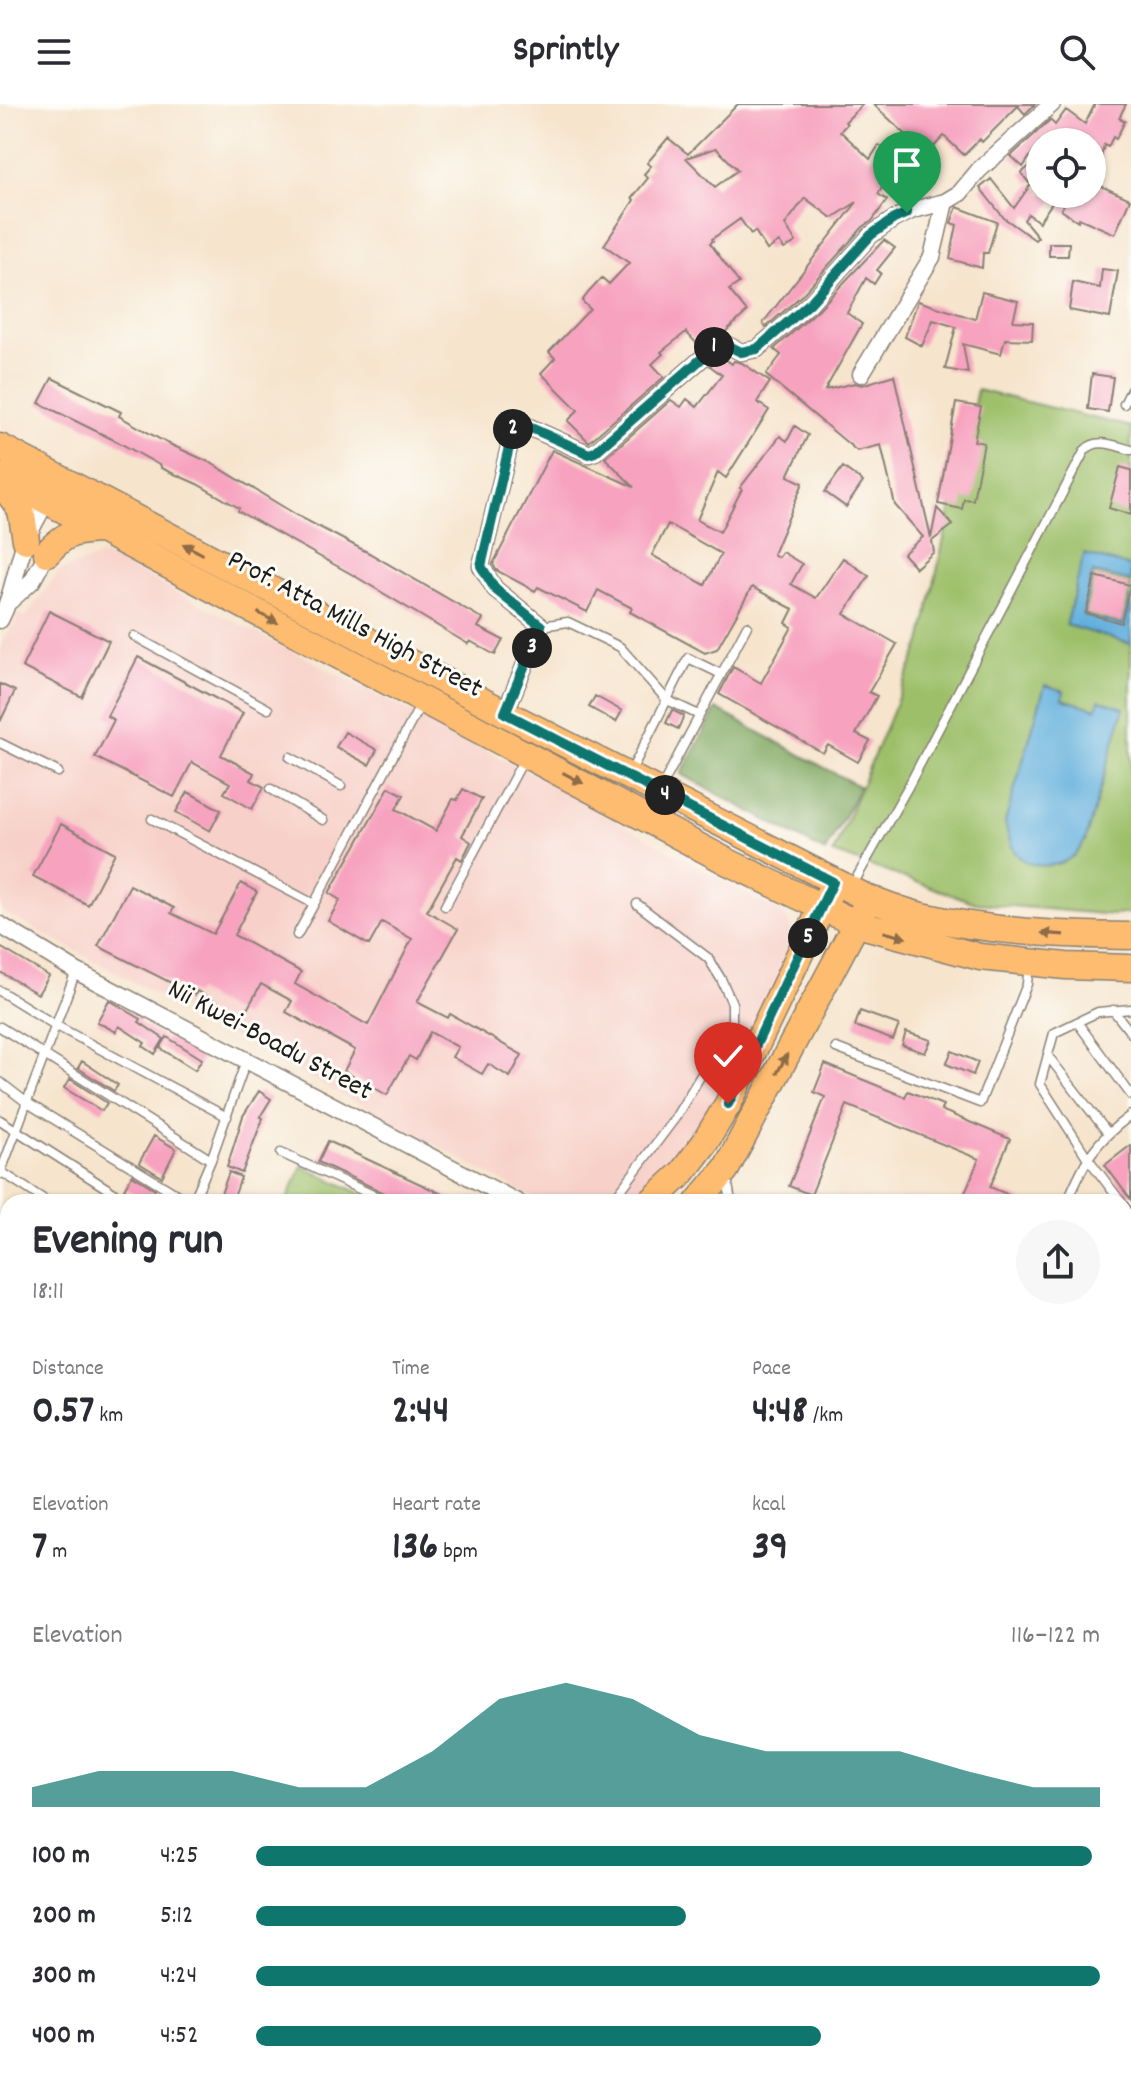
<!DOCTYPE html>
<meta charset="utf-8">
<style>
body{margin:0;font-family:Dekko,sans-serif;background:#f7f7f7;color:#2b2b33;height:100vh;display:flex;flex-direction:column;font-size:30px;white-space:nowrap}
*{box-sizing:border-box;margin:0}
p{font-size:26px;color:#7c7c81}
.icon{flex:none;width:44px;height:44px;fill:none;stroke:currentColor;stroke-width:2;stroke-linecap:round;stroke-linejoin:round}
.map{position:relative;flex:1;overflow:hidden}
.details{position:absolute;left:0px;top:1090px;width:1132px;height:890px;display:flex;flex-direction:column;background:#fff;border-radius:24px 24px 0 0;box-shadow:0 2px 6px #0004}
.details>*{flex:none}
.controls{position:absolute;left:1026px;top:24px;display:grid;gap:16px}
.controls a{display:grid;place-items:center;width:80px;height:80px;border-radius:50%;background:#fff;box-shadow:0 2px 6px #0004;font-size:40px}
.pin{position:absolute;display:grid;place-items:center;width:68px;height:68px;color:#fff;margin:-82px -34px;border-radius:50% 50% 50% 0;rotate:-45deg;box-shadow:0 0 8px #0007}
.pin .icon{rotate:45deg}
.km{position:absolute;width:40px;height:40px;margin:-20px;border-radius:50%;background:#222;color:#fff;font-size:22px;line-height:40px;text-align:center}
.round{display:grid;place-items:center;flex:none;width:84px;height:84px;border-radius:42px;background:#f7f7f7}
.summary{display:flex;align-items:center;justify-content:space-between;height:136px;padding:0 32px}
h1{font-size:44px;font-weight:800;line-height:60px}
.figures{display:grid;grid-template-columns:repeat(3,1fr);gap:12px;height:136px;padding:8px 32px}
.figures div{display:grid;align-content:center}
.figures b{font-size:40px;font-weight:800}
.figures small{font-size:22px;font-weight:400}
.figures p{font-size:22px}
.chart{height:224px;padding:16px 32px}
.chart p{display:flex;justify-content:space-between}
.chart svg{width:100%;height:144px;margin-top:8px;fill:#0f766e;opacity:.7}
ul{padding:0 32px;list-style:none;font-size:26px}
li{display:grid;grid-template-columns:128px 96px 1fr;align-items:center;height:60px}
li i{height:20px;border-radius:10px;background:#0f766e}
header{display:flex;justify-content:space-between;align-items:center;height:104px;padding:0 32px;background:#fff;font-size:36px;font-weight:800}
.map>svg:first-child{display:block}
.built{fill:#f7d1c9}
.green{fill:#9dbf69;stroke:#5c6e42;stroke-width:2}
.forest{fill:#7ea65d;stroke:#4d613c;stroke-width:2}
.water{fill:#64b0dd;stroke:#40667c;stroke-width:2}
.building{fill:#f7a3bf;fill-rule:evenodd}
.lines{fill:none;stroke-linecap:round;stroke-linejoin:round}
.service-casing{stroke:#898074;stroke-width:11}
.minor-casing{stroke:#898074;stroke-width:19}
.tertiary-casing{stroke:#898074;stroke-width:23}
.secondary-casing{stroke:#898074;stroke-width:25}
.primary-casing{stroke:#898074;stroke-width:29}
.service{stroke:#fff;stroke-width:8}
.minor{stroke:#fff;stroke-width:16}
.tertiary{stroke:#fff;stroke-width:20}
.secondary{stroke:#ffe4c6;stroke-width:22}
.primary{stroke:#febc70;stroke-width:26}
.oneway{fill:#8d6c46}
.route-casing{stroke:#fff;stroke-width:16}
.route{stroke:#0f766e;stroke-width:10}
.labels{text-anchor:middle;dominant-baseline:central;stroke-width:6;stroke-linejoin:round;paint-order:stroke}
.street-label{font-size:28px;fill:#1c1c1c;stroke:#fdfcf7}
</style>
<header><svg class="icon" aria-label="menu" viewBox="0 0 24 24"><path d="M4 6h16M4 12h16M4 18h16"/></svg>Sprintly<svg class="icon" aria-label="search" viewBox="0 0 24 24"><circle cx="10" cy="10" r="6"/><path d="M15 15l6 6"/></svg></header>
<div class="map">
<svg width="1131" height="1979" viewBox="0 0 1131 1979">
<rect width="100%" height="100%" fill="#fdfcf7"/>
<filter id="ink" filterUnits="userSpaceOnUse"><feTurbulence type="fractalNoise" baseFrequency=".0125" numOctaves="2"/><feDisplacementMap in="SourceGraphic" scale="16" xChannelSelector="R" yChannelSelector="G"/><feConvolveMatrix kernelMatrix="1 2 1 2 8 2 1 2 1" color-interpolation-filters="sRGB"/></filter>
<filter id="wash" filterUnits="userSpaceOnUse"><feTurbulence type="fractalNoise" baseFrequency=".006" numOctaves="4" result="noise"/><feDisplacementMap in="SourceGraphic" scale="32" xChannelSelector="R" yChannelSelector="G"/><feGaussianBlur stdDeviation="1.8" result="paint"/><feColorMatrix in="noise" values="0 0 0 0 0 0 0 0 0 0 0 0 0 0 0 0 0 1.4 0 .05"/><feComposite in="paint" operator="in"/></filter>
<g filter="url(#wash)">
<rect width="100%" height="100%" fill="#f6e4cc"/>
<path class="built" d="M104 451 534 671 783 810 795 831 742 949 684 1051 638 1098H541L0 806V543L18 510 26 513 59 467Z"/>
<path class="green" d="M977 286 1131 323V809L1114 811 976 799 833 749 921 539Z
M302 1062 379 1098H286Z
M0 1334 8 1343V1411L0 1418Z
M8 1587V1753L0 1742V1589Z"/>
<path class="forest" d="M716 605 860 683 825 748 681 670Z"/>
<path class="water" d="M1084 450 1131 463V478L1093 469 1083 511 1122 521 1131 491V540L1066 521Z
M1045 581 1064 587 1063 595 1096 605 1099 596 1124 604 1085 737C1082 742 1078 749 1073 752 1058 765 1027 766 1015 748 1009 739 1007 728 1005 718Z"/>
<g id="blocks">
<path class="building" d="M738 0H863L845 18 847 20 840 27 870 55 879 41 900 54 878 90 887 96 872 117 863 123 802 191 766 223 763 219 857 98 832 114 805 94 785 121 796 138 784 145 779 138 767 146 755 127 751 130 740 115 712 135 713 137 710 139 739 179 729 186 747 208 725 228 711 232 699 242 686 228 661 248 663 250 652 260 664 273 589 338 568 317 578 306 541 269 555 254 549 248 590 205 582 197 589 188 602 174 609 180 629 159 604 141 627 107 634 96 632 94 648 74 644 70 651 62 647 59 668 34 688 50ZM716 44 738 66 715 83 686 54Z
M873 0H1035L1025 10 1018 2 982 38 980 35 964 51 944 32 927 50Z
M1095 0H1126L1119 14 1125 17 1116 35 1113 33 1108 43 1104 41 1097 69H1092V38H1040L1023 63 1011 52 1050 16 1055 21 1066 6 1085 20Z
M1034 59 1040 71 1029 79 1021 69Z
M991 75 1014 104 1031 80 1040 86V90H1046L1054 96 1039 118 1028 110 1024 116 1038 133 1035 136 1004 114 980 84Z
M1092 78 1130 95 1115 130 1079 114 1078 117 1061 106 1069 90H1092Z
M957 103 997 118 988 149H983L982 164 950 155 957 121 951 119Z
M884 136 895 144 877 166 881 169 874 180 866 174 847 209 862 220 825 286 855 279 862 281 894 271 931 434 937 404 953 421 932 437 934 448 916 464 903 450 923 433 895 401 881 341 857 347 766 271 781 251 774 245 818 206Z
M1049 139H1069L1068 152H1049Z
M1102 165 1118 167 1110 214 1069 206 1073 178 1100 184Z
M982 188 1018 197 1013 217 1033 218 1032 236 1005 235 1001 250 963 240 968 269 945 265 956 223 933 216 922 242 905 233 918 197 975 215Z
M721 252 732 260 734 257 742 259 770 278 757 298 769 306 726 374 718 368 697 416 720 428 742 385 740 384 780 332 787 337 795 322 808 331 788 372 803 379 773 450 778 453 782 448 802 460 791 480 816 494 843 454 869 472 844 510 897 540 869 588 877 592 856 630 870 637 858 658 828 641 823 649 719 590 733 563 761 579 792 523 786 519 793 505 752 483 717 545 705 549 630 508 632 504 598 486 587 508 538 483 535 487 496 466 493 460 552 346 634 383 605 354 671 296 681 303 687 295 697 303 722 271 710 262ZM668 420 721 450 705 481 652 451Z
M1092 270 1113 273 1108 308 1088 305Z
M52 274 121 308 119 312 165 338 211 359 300 413 369 449 483 515 478 523 503 536 495 551 470 537 468 540 353 471 238 407 239 404 197 380 161 364V362L116 337 39 299Z
M956 299 981 303 974 337 984 339 973 396 964 395 962 405 938 400Z
M843 363 863 378 846 403 825 388Z
M1120 363 1131 366V411L1109 404Z
M1095 472 1130 481 1121 519 1086 509Z
M49 507 109 537 82 593 22 563Z
M138 553 243 609 221 651 254 669 251 676 264 683 252 705 224 689 230 679 192 658 174 693 95 653 114 616 107 612Z
M0 580 15 587 0 618Z
M595 592 622 607 616 618 589 603Z
M672 606 684 612 678 625 666 619Z
M345 628 377 646 369 661 336 643Z
M389 683 404 691 396 705 436 727 453 695 457 696 463 685 482 695 462 732 471 738 462 756 457 753 427 807 458 825 417 898 448 914 450 910 522 951 510 973 488 960 482 970 452 953 458 943 430 928 416 956 409 952 387 991 344 967 355 946 286 908 292 897 261 880 243 913 197 887 195 891 98 842 130 781 174 804 171 809 213 830 241 779 257 788 234 831 301 868 295 880 368 921 412 835 382 818 369 841 328 817 340 796 329 789Z
M188 688 221 706 210 727 176 708Z
M61 720 115 749 88 801 33 772Z
M0 843 49 872 38 890 0 868Z
M109 896 141 915 139 918 164 935 155 950 143 942 145 939 119 922 116 928 97 918Z
M860 907 899 921 893 936 855 922Z
M906 928 931 936 925 949 902 941Z
M167 933 202 955 195 966 160 944Z
M952 947 978 958 973 971 946 960Z
M82 957 118 981 114 987 78 964Z
M825 960 905 993 908 987 943 1001 941 1006 1010 1035 990 1083 1025 1098H961L979 1055 847 1001 811 1091 789 1082 825 993 814 988Z
M70 975 107 999 102 1007 64 984Z
M259 987 271 995 260 1013 263 1014 242 1069 227 1063 243 1012Z
M154 1032 176 1045 162 1073 139 1059Z
M328 1037 459 1098H395L391 1092 318 1058Z
M1131 1041V1096L1105 1061Z
M229 1068 241 1073 237 1085 232 1098H218Z
M132 1071 155 1085 148 1098 124 1085Z"/>
</g>
</g>
<g filter="url(#ink)">
<use href="#blocks" fill-opacity="0" stroke="#898074" stroke-width="2"/>
<g class="lines">
<g class="service-casing">
<path id="service" d="M1124 300 1131 286
M541 522 568 518 620 543 667 596 699 611
M134 532 268 605
M0 639 58 668
M290 653 341 682
M631 667 688 554 721 570
M661 684 747 522
M271 685 323 716
M152 715 314 800 422 598
M852 782 909 681 1085 346C1098 333 1115 342 1131 346
M445 802 524 655
M297 831 314 800
M0 887 55 921 227 1013
M1113 906 1131 929
M1077 918 1131 991
M0 923 211 1056
M836 944 980 999 1027 880 1029 860
M1048 952 1107 1028
M0 978 26 998 189 1098
M0 1016 128 1098
M281 1049 388 1098
M0 1067 48 1098
M0 1070 76 867
M727 1074 731 1098
M193 1098 211 1056 246 957
M612 1098 675 1014 732 920V899L721 875 708 854 637 800
M1067 1098C1085 1056 1093 1039 1131 1011
M1121 1098 1087 1053 1040 980 1054 929 1098 908 1131 905
M1124 1102 1131 1112
M0 1185 8 1190
M1124 1206 1131 1215
M1124 1574 1131 1539
M136 1972 141 1979
M341 1972 343 1979
M244 1979 251 1972"/>
</g>
<g class="minor-casing">
<path id="minor" d="M861 270 932 153 945 98
M10 497 32 477 51 442
M0 516C13 492 15 465 25 439 32 421 43 405 51 388
M505 609 541 522 495 485 481 462 514 322 520 319 589 350 595 348 716 242 723 239 741 248 757 245 810 199 871 131 894 115 913 106 945 98 960 89 979 66 1052 0
M0 821 76 867 517 1098"/>
</g>
<g class="tertiary-casing">
<path id="tertiary" d="M0 1918 8 1929
M47 1972 53 1979"/>
</g>
<g class="secondary-casing">
<path id="secondary" d="M1124 1611H1131"/>
</g>
<g class="primary-casing">
<path id="primary" d="M0 343 505 609 869 795C886 800 904 808 922 812 991 828 1061 831 1131 832
M0 372 728 758 857 820 980 853 1066 862 1131 864
M0 377 21 406 26 436
M47 449C65 429 74 427 100 426
M651 1098 682 1069 704 1040 728 1000 828 791
M698 1098 726 1065 864 805
M0 1569 8 1566
M0 1802 8 1793"/>
</g>
<use href="#service" class="service"/>
<use href="#minor" class="minor"/>
<use href="#tertiary" class="tertiary"/>
<use href="#secondary" class="secondary"/>
<use href="#primary" class="primary"/>
</g>
<defs><path id="oneway-solid" d="M-6-.8H1V-3.2L6.5 0L1 3.2V.8H-6Z" transform="scale(2)"/></defs>
<g class="oneway">
<use href="#oneway-solid" transform="translate(193 445) rotate(-152)"/>
<use href="#oneway-solid" transform="translate(268 514) rotate(28)"/>
<use href="#oneway-solid" transform="translate(573 674) rotate(28)"/>
<use href="#oneway-solid" transform="translate(1053 830) rotate(-176)"/>
<use href="#oneway-solid" transform="translate(895 831) rotate(16)"/>
<use href="#oneway-solid" transform="translate(782 960) rotate(-62)"/>
</g>
</g>
<g class="lines" filter="url(#ink)">
<g class="route-casing">
<path id="route" d="M728 1000 833 778 505 609 541 522 495 485 481 462 514 322 520 319 589 350 595 348 716 242 723 239 741 248 757 245 810 199 871 131 894 115 907 109"/>
</g>
<use href="#route" class="route"/>
</g>
<g class="labels">
<g class="street-label">
<text transform="translate(354 522) rotate(28)">Prof. Atta Mills High Street</text>
<text transform="translate(269 938) rotate(28)">Nii Kwei-Boadu Street</text>
</g>
</g>
</svg>
<div class="controls">
<a><svg class="icon" aria-label="locate" viewBox="0 0 24 24"><circle cx="12" cy="12" r="6"/><path d="M12 2v4M12 18v4M2 12h4M18 12h4"/></svg></a>
</div>
<div class="pin" style="left:907px;top:109px;background:#1e9e55"><svg class="icon" aria-label="arrive" viewBox="0 0 24 24"><path d="M6 21V4h12l-3 4 3 4H6"/></svg></div>
<div class="pin" style="left:728px;top:1000px;background:#d93025"><svg class="icon" aria-label="check" viewBox="0 0 24 24"><path d="M5 12l5 5 9-10"/></svg></div>
<b class="km" style="left:714px;top:243px">1</b>
<b class="km" style="left:513px;top:325px">2</b>
<b class="km" style="left:532px;top:544px">3</b>
<b class="km" style="left:665px;top:691px">4</b>
<b class="km" style="left:808px;top:834px">5</b>
<section class="details">
<div class="summary"><div><h1>Evening run</h1><p>18:11</p></div><a class="round"><svg class="icon" aria-label="share" viewBox="0 0 24 24"><path d="M12 15V3M7 8l5-5 5 5M5 13v7h14v-7"/></svg></a></div>
<div class="figures">
<div><p>Distance</p><b>0.57<small> km</small></b></div>
<div><p>Time</p><b>2:44</b></div>
<div><p>Pace</p><b>4:48<small> /km</small></b></div>
</div>
<div class="figures">
<div><p>Elevation</p><b>7<small> m</small></b></div>
<div><p>Heart rate</p><b>136<small> bpm</small></b></div>
<div><p>kcal</p><b>39</b></div>
</div>
<div class="chart"><p><span>Elevation</span>116–122 m</p>
<svg viewBox="0 0 160 44" preserveAspectRatio="none"><path d="M0 44V38L10 33L20 33L30 33L40 38L50 38L60 27L70 11L80 6L90 11L100 22L110 27L120 27L130 27L140 33L150 38L160 38V44z"/></svg>
</div>
<ul>
<li><b>100 m</b>4:25<i style="width:99%"></i></li>
<li><b>200 m</b>5:12<i style="width:51%"></i></li>
<li><b>300 m</b>4:24<i style="width:100%"></i></li>
<li><b>400 m</b>4:52<i style="width:67%"></i></li>
</ul>
</section>
</div>
